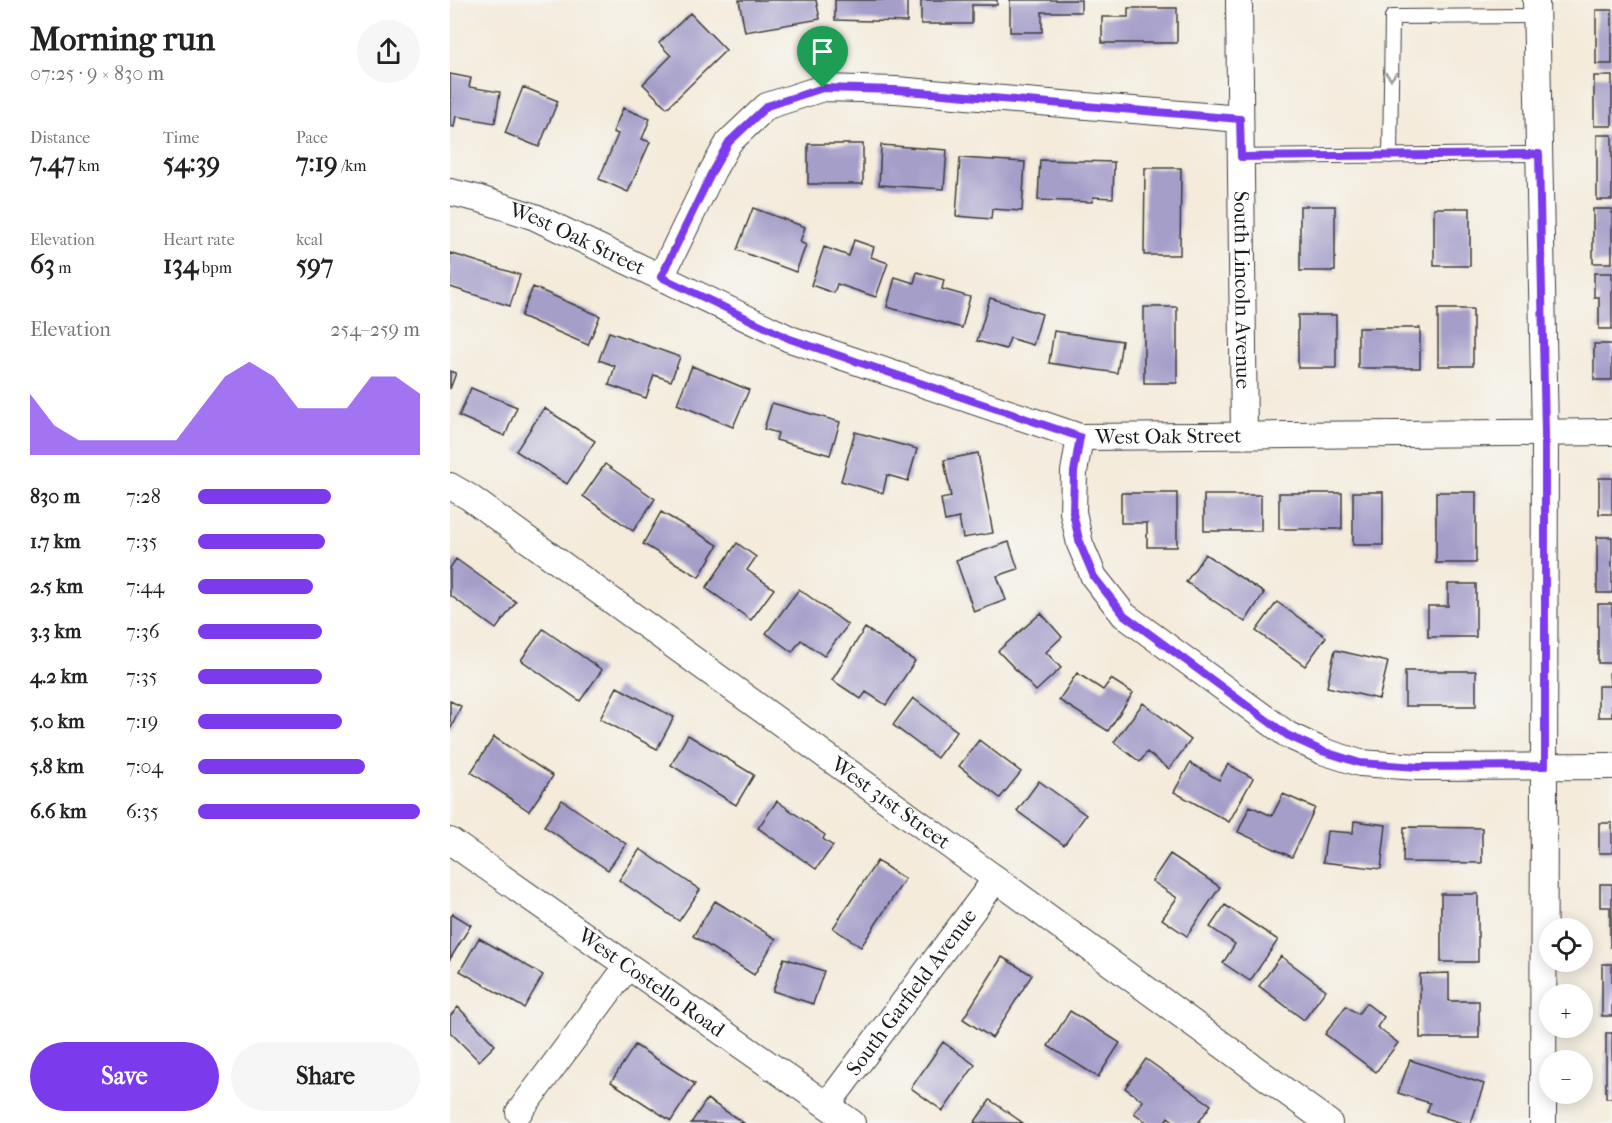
<!DOCTYPE html>
<meta charset="utf-8">
<style>
body{margin:0;font-family:"IM FELL French Canon",serif;background:#f6f6f6;color:#222;height:100vh;display:flex;flex-direction:column;font-size:22px;white-space:nowrap}
*{box-sizing:border-box;margin:0}
p{font-size:20px;color:#767676}
.icon{flex:none;width:33px;height:33px;fill:none;stroke:currentColor;stroke-width:2;stroke-linecap:round;stroke-linejoin:round}
.map{position:relative;flex:1;overflow:hidden}
.details{display:flex;flex-direction:column;background:#fff;width:450px}
.details>*{flex:none}
.buttons{position:absolute;left:1089px;top:918px;display:grid;gap:12px}
.buttons a{display:grid;place-items:center;width:54px;height:54px;border-radius:50%;background:#fff;box-shadow:0 3px 15px #0003;font-size:30px}
.pin{position:absolute;display:grid;place-items:center;width:51px;height:51px;color:#fff;margin:-62px -26px;border-radius:50% 50% 50% 0;rotate:-45deg;box-shadow:0 0 6px #0007}
.pin .icon{rotate:45deg}
.round{display:grid;place-items:center;flex:none;width:63px;height:63px;border-radius:32px;background:#f6f6f6}
.summary{display:flex;align-items:center;justify-content:space-between;height:102px;padding:0 30px}
h1{font-size:33px;font-weight:700;line-height:45px}
.metrics{display:grid;grid-template-columns:repeat(3,1fr);gap:9px;height:102px;padding:6px 30px}
.metrics div{display:grid;align-content:center}
.metrics b{font-size:26px;font-weight:700}
.metrics small{font-size:16px;font-weight:400}
.metrics p{font-size:16px}
.chart{height:168px;padding:12px 30px}
.chart p{display:flex;justify-content:space-between}
.chart svg{width:100%;height:108px;margin-top:6px;fill:#7c3aed;opacity:.7}
.action{display:flex;gap:12px;margin-top:auto;padding:12px 30px}
.action a{flex:1;height:69px;border-radius:36px;background:#7c3aed;color:#fff;font-size:24px;font-weight:700;line-height:69px;text-align:center}
.action a+a{background:#f6f6f6;color:#222}
ul{padding:0 30px;list-style:none;font-size:20px}
li{display:grid;grid-template-columns:96px 72px 1fr;align-items:center;height:45px}
li i{height:15px;border-radius:8px;background:#7c3aed}
main{display:flex;flex:1;min-height:0}
.map>svg:first-child{display:block}
.building{fill:#a59ec9}
.lines{fill:none;stroke-linecap:round;stroke-linejoin:round}
.service-casing{stroke:#3c3b39;stroke-width:16}
.minor-casing{stroke:#3c3b39;stroke-width:28}
.service{stroke:#fff;stroke-width:14}
.minor{stroke:#fff;stroke-width:26}
.oneway{stroke:#999}
.route-casing{stroke:#fff;stroke-width:12}
.route{stroke:#7c3aed;stroke-width:8}
.labels{text-anchor:middle;dominant-baseline:central;stroke-width:4.5;stroke-linejoin:round;paint-order:stroke}
.street-label{font-size:21px;fill:#1c1c1c;stroke:#f6f6f2}
</style>
<main>
<section class="details">
<div class="summary"><div><h1>Morning run</h1><p>07:25 · 9 × 830 m</p></div><a class="round"><svg class="icon" aria-label="share" viewBox="0 0 24 24"><path d="M12 15V3M7 8l5-5 5 5M5 13v7h14v-7"/></svg></a></div>
<div class="metrics">
<div><p>Distance</p><b>7.47<small> km</small></b></div>
<div><p>Time</p><b>54:39</b></div>
<div><p>Pace</p><b>7:19<small> /km</small></b></div>
</div>
<div class="metrics">
<div><p>Elevation</p><b>63<small> m</small></b></div>
<div><p>Heart rate</p><b>134<small> bpm</small></b></div>
<div><p>kcal</p><b>597</b></div>
</div>
<div class="chart"><p><span>Elevation</span>254–259 m</p>
<svg viewBox="0 0 160 44" preserveAspectRatio="none"><path d="M0 44V19L10 32L20 38L30 38L40 38L50 38L60 38L70 25L80 12L90 6L100 12L110 25L120 25L130 25L140 12L150 12L160 19V44z"/></svg>
</div>
<ul>
<li><b>830 m</b>7:28<i style="width:60%"></i></li>
<li><b>1.7 km</b>7:35<i style="width:57%"></i></li>
<li><b>2.5 km</b>7:44<i style="width:52%"></i></li>
<li><b>3.3 km</b>7:36<i style="width:56%"></i></li>
<li><b>4.2 km</b>7:35<i style="width:56%"></i></li>
<li><b>5.0 km</b>7:19<i style="width:65%"></i></li>
<li><b>5.8 km</b>7:04<i style="width:75%"></i></li>
<li><b>6.6 km</b>6:35<i style="width:100%"></i></li>
</ul>
<div class="action"><a>Save</a><a>Share</a></div>
</section>
<div class="map">
<svg width="1162" height="1123" viewBox="0 0 1162 1123">
<rect width="100%" height="100%" fill="#f6f6f2"/>
<filter id="ink" filterUnits="userSpaceOnUse"><feTurbulence type="fractalNoise" baseFrequency=".0167" numOctaves="2"/><feDisplacementMap in="SourceGraphic" scale="12" xChannelSelector="R" yChannelSelector="G"/><feConvolveMatrix kernelMatrix="1 2 1 2 8 2 1 2 1" color-interpolation-filters="sRGB"/></filter>
<filter id="wash" filterUnits="userSpaceOnUse"><feTurbulence type="fractalNoise" baseFrequency=".008" numOctaves="4" result="noise"/><feDisplacementMap in="SourceGraphic" scale="24" xChannelSelector="R" yChannelSelector="G"/><feGaussianBlur stdDeviation="1.35" result="paint"/><feColorMatrix in="noise" values="0 0 0 0 0 0 0 0 0 0 0 0 0 0 0 0 0 1.4 0 .05"/><feComposite in="paint" operator="in"/></filter>
<g filter="url(#wash)">
<rect width="100%" height="100%" fill="#f4ebdb"/>
<g id="blocks">
<path class="building" d="M289 0H366L370 19 295 32Z
M385 0H457V22L385 20Z
M471 0H547V5H522V24H471Z
M560 0H631V12H592V32H560Z
M678 8H727V43H652V17H678Z
M1146 10H1162V64H1146Z
M240 13 276 50 217 108 193 84 221 56 209 43Z
M0 74 21 78 19 87 50 92 45 123 6 116 4 127 0 126Z
M1144 76H1162V126H1144Z
M73 87 108 101 89 147 55 133Z
M173 108 200 119 192 139 200 142 178 192 149 179 168 134 163 132Z
M1147 135H1162V200H1147Z
M358 144H413V184H358Z
M431 145 497 150 494 189 429 185Z
M510 158 575 162 572 211 542 209 541 219 506 216Z
M590 160 664 162 663 198 643 197 642 202 588 200Z
M695 168H731L730 255H694Z
M850 206H885V271H850Z
M303 208 355 227 350 242 356 245 346 272 287 250Z
M984 208H1020V266H984Z
M1143 209H1162V263H1143Z
M404 240 424 247 421 257 438 263 426 297 387 284 384 293 361 285 374 247 399 256Z
M0 253 70 275 60 306 0 287Z
M467 272 494 280 492 289 520 297 512 328 437 307 445 277 464 283Z
M1144 273H1162V329H1149V297H1144Z
M83 287 150 316 138 345 71 316Z
M540 298 592 314 583 345 560 338 556 349 527 341Z
M694 307H727V383H694Z
M988 309H1023V366H988Z
M848 315H886V368H848Z
M908 328H970V368H908Z
M604 331 672 341 667 373 599 363Z
M159 332 230 357 221 381 204 375 196 398 159 385 165 366 149 360Z
M1144 344H1162V380H1144Z
M242 366 299 390 283 427 227 404Z
M0 371 6 373 0 389Z
M21 388 67 407 55 436 9 416Z
M322 403 390 422 380 455 326 440 328 433 314 429Z
M94 408 145 441 117 484 66 451Z
M405 432 467 449 458 481 437 475 433 493 391 481Z
M528 453 543 533 513 538 509 518 495 521 491 499 501 497 494 460Z
M155 464 205 499 183 531 133 496Z
M1149 478H1162V514H1149Z
M903 492H933V545H903Z
M986 492H1026V563H986Z
M671 493H727V547H697V523H671Z
M829 493H892V529H829Z
M754 495H811V531H754Z
M211 512 268 545 249 577 193 544Z
M1147 537H1162V593H1147Z
M559 542 568 569 547 576 556 600 524 612 506 560Z
M287 543 306 557 297 570 324 589 301 620 256 588Z
M755 554 814 593 795 622 736 582Z
M6 559 66 602 46 629 0 595V568Z
M998 584H1026V637H978V606H998Z
M349 589 398 625 374 656 351 640 342 652 316 633Z
M827 602 876 637 855 666 806 631Z
M1148 604H1162V663H1148Z
M591 613 612 637 596 652 611 668 586 691 548 651Z
M415 628 465 661 436 705 416 692 411 699 382 680Z
M93 629 152 670 130 701 71 660Z
M885 650 938 662 929 699 877 687Z
M955 671H1026V706H955Z
M627 673 653 690 661 679 683 693 658 731 609 700Z
M1159 673H1162V717H1148V686H1160Z
M167 687 224 717 207 749 150 719Z
M463 698 507 731 487 758 443 725Z
M0 701 11 706 0 730Z
M693 703 741 740 719 769 697 752 690 762 664 742Z
M238 735 304 775 286 805 221 765Z
M44 737 103 776 79 811 21 772Z
M529 740 571 772 550 798 509 766Z
M740 763 769 780 778 764 803 778 779 822 724 792Z
M589 781 636 815 614 845 567 811Z
M833 794 865 808 842 857 788 832 800 806 822 816Z
M112 800 176 844 158 870 94 826Z
M327 801 375 835 373 839 383 846 366 869 308 828Z
M904 821 936 825 931 869 873 862 877 831 903 833Z
M1149 823H1162V853H1149Z
M954 827 1032 828V863L953 862Z
M190 849 250 890 229 921 169 880Z
M720 854 770 887 737 936 712 919 727 898 702 881Z
M427 861 455 879 411 947 383 928Z
M1150 884H1162V947H1160V907H1150Z
M991 894H1028V962H991Z
M265 901 326 939 304 975 243 936Z
M775 905 828 940 800 981 773 963 785 944 760 927Z
M3 914 21 925 0 959V918Z
M29 938 93 975 74 1008 10 971Z
M831 956 876 990 854 1020 809 986Z
M552 957 582 975 542 1038 513 1019Z
M334 958 374 971 363 1004 323 991Z
M1152 964H1162V1016H1152Z
M999 973V1001H1029V1038H970V974Z
M916 1003 934 1017 927 1027 948 1043 926 1072 875 1034 896 1006 908 1014Z
M8 1007 45 1045 29 1061 0 1032V1016Z
M620 1011 670 1043 648 1077 598 1046Z
M1156 1033H1162V1098H1156Z
M493 1042 525 1065 493 1111 461 1088Z
M185 1045 245 1084 221 1121 161 1082Z
M696 1059 761 1105 748 1123H726L718 1117 714 1123H698L684 1113 693 1101 675 1088Z
M960 1060 1034 1084 1021 1123H1012L977 1112 980 1103 948 1093Z
M257 1099 294 1123H241Z
M540 1100 573 1123H524Z"/>
</g>
</g>
<g filter="url(#ink)">
<use href="#blocks" fill-opacity="0" stroke="#3c3b39" stroke-width="1.5"/>
<g class="lines">
<g class="service-casing">
<path id="service" d="M940 156 942 17 1086 16
M791 157 1089 154"/>
</g>
<g class="minor-casing">
<g id="minor">
<path id="s1" d="M789 0 794 435"/>
<path d="M1086 0 1095 432 1093 1123"/>
<path id="s2" d="M0 192 30 199 85 217 340 339 630 437 1162 432"/>
<path d="M211 277 263 170 279 142 317 106 373 88 446 90 790 119"/>
<path d="M630 437 624 472 623 512 630 544 644 577 674 615 838 735 872 751 910 763 968 767 1162 766"/>
<path id="s3" d="M0 486 19 497 546 879 879 1123"/>
<path id="s4" d="M0 841 402 1123"/>
<path id="s5" d="M377 1105 546 879"/>
<path d="M69 1112 177 967"/>
</g>
</g>
<use href="#service" class="service"/>
<use href="#minor" class="minor"/>
</g>
<defs><path id="oneway-chevron" d="M-2-3.5L2.5 0L-2 3.5" fill="none" stroke-width="1.6" stroke-linecap="round" stroke-linejoin="round" transform="scale(1.5)"/></defs>
<use class="oneway" href="#oneway-chevron" transform="translate(941 76) rotate(91)"/>
</g>
<g class="lines" filter="url(#ink)">
<g class="route-casing">
<path id="route" d="M373 88 446 90 790 119 791 157 1089 154 1095 432V766L968 767 910 763 872 751 837 735 674 615 644 577 630 544 623 513 624 472 630 437 340 339 211 277 263 170 279 142 317 106Z"/>
</g>
<use href="#route" class="route"/>
</g>
<g class="labels">
<g class="street-label">
<text stroke="none"><textPath href="#s2" startOffset="136">West Oak Street</textPath></text>
<text stroke="none"><textPath href="#s1" startOffset="290">South Lincoln Avenue</textPath></text>
<text stroke="none"><textPath href="#s2" startOffset="766">West Oak Street</textPath></text>
<text stroke="none"><textPath href="#s3" startOffset="543">West 31st Street</textPath></text>
<text stroke="none"><textPath href="#s4" startOffset="246">West Costello Road</textPath></text>
<text stroke="none"><textPath href="#s5" startOffset="141">South Garfield Avenue</textPath></text>
</g>
</g>
</svg>
<div class="buttons">
<a><svg class="icon" aria-label="locate" viewBox="0 0 24 24"><circle cx="12" cy="12" r="6"/><path d="M12 2v4M12 18v4M2 12h4M18 12h4"/></svg></a>
<a>+</a>
<a>−</a>
</div>
<div class="pin" style="left:373px;top:88px;background:#1e9e55"><svg class="icon" aria-label="arrive" viewBox="0 0 24 24"><path d="M6 21V4h12l-3 4 3 4H6"/></svg></div>
</div>
</main>
